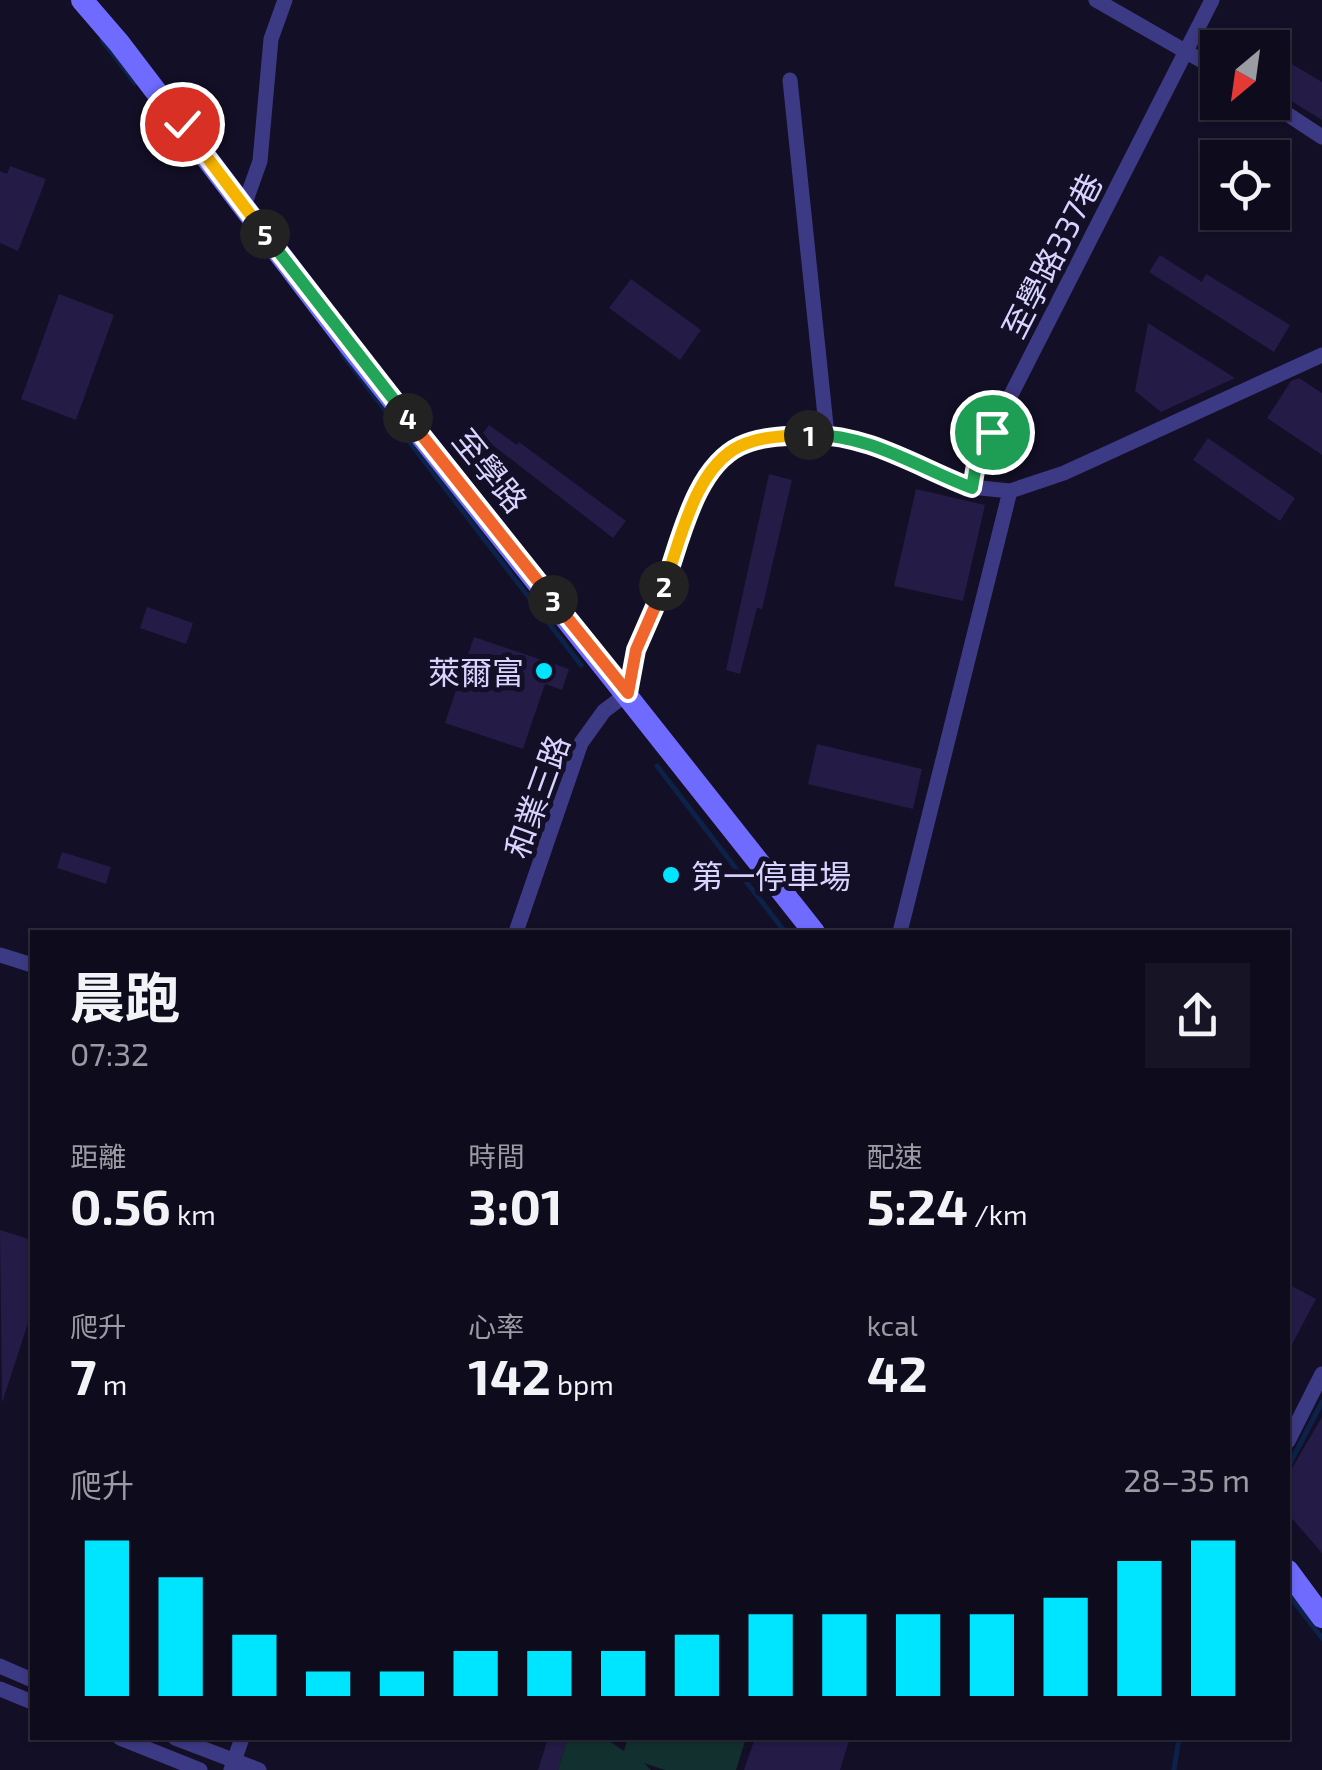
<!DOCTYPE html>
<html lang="zh-TW">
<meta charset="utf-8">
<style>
body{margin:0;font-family:"Exo 2","Noto Sans TC",sans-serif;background:#171425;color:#f1f3f6;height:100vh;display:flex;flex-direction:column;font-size:38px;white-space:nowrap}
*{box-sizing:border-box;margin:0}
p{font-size:32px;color:#9b9ba3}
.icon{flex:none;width:55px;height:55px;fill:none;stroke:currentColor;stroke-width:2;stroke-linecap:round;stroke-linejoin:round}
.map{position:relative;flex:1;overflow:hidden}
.drawer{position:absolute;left:30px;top:930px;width:1260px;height:810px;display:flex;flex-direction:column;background:#0e0b1c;border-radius:0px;box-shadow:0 2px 8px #0004,0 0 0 2px #2e2b3b}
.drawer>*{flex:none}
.needle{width:65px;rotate:209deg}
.tools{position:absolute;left:1200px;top:30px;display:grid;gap:20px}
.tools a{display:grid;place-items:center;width:90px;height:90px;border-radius:0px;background:#0e0b1c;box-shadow:0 2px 8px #0004,0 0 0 2px #2e2b3b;font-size:50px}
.pin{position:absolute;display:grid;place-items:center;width:85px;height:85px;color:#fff;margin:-42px;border:5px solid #fff;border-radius:50%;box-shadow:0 2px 10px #0007}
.km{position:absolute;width:50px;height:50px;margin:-25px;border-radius:50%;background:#222;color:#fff;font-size:28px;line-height:50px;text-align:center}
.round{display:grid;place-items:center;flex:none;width:105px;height:105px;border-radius:0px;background:#171425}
.head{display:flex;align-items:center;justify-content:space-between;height:170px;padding:0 40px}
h1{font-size:55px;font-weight:700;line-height:75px}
.figures{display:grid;grid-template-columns:repeat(3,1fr);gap:15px;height:170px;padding:10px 40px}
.figures div{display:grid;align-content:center}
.figures b{font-size:50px;font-weight:700}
.figures small{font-size:28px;font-weight:400}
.figures p{font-size:28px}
.chart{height:280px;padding:20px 40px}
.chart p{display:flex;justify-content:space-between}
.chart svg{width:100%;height:180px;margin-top:10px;stroke:#00e5ff;stroke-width:6}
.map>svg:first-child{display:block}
.green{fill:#12302f}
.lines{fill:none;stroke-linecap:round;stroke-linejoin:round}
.stream{stroke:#0c2248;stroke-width:5}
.building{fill:#241b47}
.street{stroke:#3d3a85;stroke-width:15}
.secondary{stroke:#6f6bff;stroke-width:22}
.split-1-casing{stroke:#fff;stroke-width:20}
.split-2-casing{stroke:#fff;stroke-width:20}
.split-3-casing{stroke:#fff;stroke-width:20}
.split-4-casing{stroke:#fff;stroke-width:20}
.split-5-casing{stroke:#fff;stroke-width:20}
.split-6-casing{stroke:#fff;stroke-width:20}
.split-1{stroke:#22a559;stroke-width:12}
.split-2{stroke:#f5b400;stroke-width:12}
.split-3{stroke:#f0652b;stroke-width:12}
.split-4{stroke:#f0652b;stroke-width:12}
.split-5{stroke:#22a559;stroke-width:12}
.split-6{stroke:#f5b400;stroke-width:12}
.poi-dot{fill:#00e5ff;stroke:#130f26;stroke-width:4}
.labels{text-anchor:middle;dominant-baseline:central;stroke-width:10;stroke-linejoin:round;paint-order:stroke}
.street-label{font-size:32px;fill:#d9d4ff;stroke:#130f26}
.poi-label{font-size:32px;fill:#d9d4ff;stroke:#130f26;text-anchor:end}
</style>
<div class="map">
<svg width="1322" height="1770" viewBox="0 0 1322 1770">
<rect width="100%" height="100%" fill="#130f26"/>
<path class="green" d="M567 1738H605L624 1751 628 1738H746L736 1770H665L644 1763 651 1770H558Z"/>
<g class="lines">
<path class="stream" d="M102 40 135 83
M342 354 581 665
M657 766 785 932
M1288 1467 1322 1402
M1288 1594 1322 1638
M1174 1770 1179 1738"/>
</g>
<path class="building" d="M1272 52 1322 82V120L1272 89Z
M10 166 46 179 18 251 0 243V171L7 174Z
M1160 255 1202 282 1206 274 1290 325 1274 352 1149 272Z
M631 279 701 330 680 360 609 308Z
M59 294 114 315 76 420 21 399Z
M1148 323 1235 378 1161 412 1135 391Z
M1299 378 1322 393V455L1267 418 1291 381Z
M489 425 517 445 519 442 626 521 613 538 481 436Z
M1208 438 1295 498 1280 521 1193 460Z
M769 474 792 480 762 609 757 608 740 674 726 670Z
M916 489 985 505 963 601 894 586Z
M147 607 193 623 186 644 140 628Z
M474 637 569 669 562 690 545 684 523 749 445 723Z
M817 744 922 769 913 809 808 784Z
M62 852 111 867 106 884 57 868Z
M0 1230 32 1240V1311L2 1403Z
M1288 1284 1316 1299 1288 1352Z
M1322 1417V1553L1288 1514V1475Z
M548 1738H567L558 1770H538Z
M755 1738H850L840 1770H744Z"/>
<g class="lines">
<path class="street" d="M1096 0 1218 70
M790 80 827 435
M1269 102 1322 137
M244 206 260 161 271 39 285 0
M972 487 976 465 992 432 1212 0
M516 932 581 743 604 711 628 693 636 650 700 492 719 461 740 446 763 439 827 435 906 458 972 487 1010 491 1064 473 1322 355
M900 932 1010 491
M0 955 32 965
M1288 1441 1322 1374
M0 1666 32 1680
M0 1689 32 1702
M120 1738 200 1770
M175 1738 259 1770
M231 1770 242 1738"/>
<path class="secondary" d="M82 0 119 43 349 345 814 932
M1288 1571 1322 1617"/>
</g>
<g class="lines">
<g class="split-1-casing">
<path id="split-1" d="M809 435C867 433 919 468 972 488L976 465 992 432"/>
</g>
<g class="split-2-casing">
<path id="split-2" d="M664 586C680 543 694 468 740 446 760 436 787 436 809 435"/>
</g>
<g class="split-3-casing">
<path id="split-3" d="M553 600 628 693 636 650 664 586"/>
</g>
<g class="split-4-casing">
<path id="split-4" d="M408 418 553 600"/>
</g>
<g class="split-5-casing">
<path id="split-5" d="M265 234 408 418"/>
</g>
<g class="split-6-casing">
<path id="split-6" d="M182 124 265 234"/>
</g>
<use href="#split-1" class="split-1"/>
<use href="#split-2" class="split-2"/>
<use href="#split-3" class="split-3"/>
<use href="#split-4" class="split-4"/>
<use href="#split-5" class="split-5"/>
<use href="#split-6" class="split-6"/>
</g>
<g class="poi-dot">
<circle cx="544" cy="671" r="10"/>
<circle cx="671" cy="875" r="10"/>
</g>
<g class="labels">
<g class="street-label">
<text transform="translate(1051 255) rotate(-63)">至學路337巷</text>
<text transform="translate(491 470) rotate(51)">至學路</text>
<text transform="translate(536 796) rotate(-70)">和業三路</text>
</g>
<g class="poi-label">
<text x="524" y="671">萊爾富</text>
<text x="691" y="875" text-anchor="start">第一停車場</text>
</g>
</g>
</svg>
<div class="tools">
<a><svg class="needle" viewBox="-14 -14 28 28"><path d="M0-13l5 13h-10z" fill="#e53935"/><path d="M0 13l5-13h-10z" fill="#9b9ba3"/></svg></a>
<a><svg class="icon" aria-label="locate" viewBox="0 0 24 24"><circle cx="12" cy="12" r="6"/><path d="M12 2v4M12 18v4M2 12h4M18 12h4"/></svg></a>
</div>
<div class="pin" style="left:992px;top:432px;background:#1e9e55"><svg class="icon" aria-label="arrive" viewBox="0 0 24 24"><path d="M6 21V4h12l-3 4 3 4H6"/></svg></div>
<div class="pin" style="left:182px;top:124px;background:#d93025"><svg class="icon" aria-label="check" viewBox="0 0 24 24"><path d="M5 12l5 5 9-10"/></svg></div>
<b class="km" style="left:809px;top:435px">1</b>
<b class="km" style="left:664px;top:586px">2</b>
<b class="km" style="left:553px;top:600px">3</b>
<b class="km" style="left:408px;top:418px">4</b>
<b class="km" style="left:265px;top:234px">5</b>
<section class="drawer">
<div class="head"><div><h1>晨跑</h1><p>07:32</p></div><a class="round"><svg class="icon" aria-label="share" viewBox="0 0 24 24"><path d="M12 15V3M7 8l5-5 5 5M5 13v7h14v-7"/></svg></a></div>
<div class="figures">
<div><p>距離</p><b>0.56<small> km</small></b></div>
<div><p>時間</p><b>3:01</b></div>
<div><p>配速</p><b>5:24<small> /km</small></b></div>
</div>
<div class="figures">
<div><p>爬升</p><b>7<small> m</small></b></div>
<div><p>心率</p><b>142<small> bpm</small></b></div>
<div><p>kcal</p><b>42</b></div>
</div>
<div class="chart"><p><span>爬升</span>28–35 m</p>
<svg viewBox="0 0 160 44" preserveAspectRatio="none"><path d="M5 44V6M15 44V15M25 44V29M35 44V38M45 44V38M55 44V33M65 44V33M75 44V33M85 44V29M95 44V24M105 44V24M115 44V24M125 44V24M135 44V20M145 44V11M155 44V6"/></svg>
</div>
</section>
</div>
